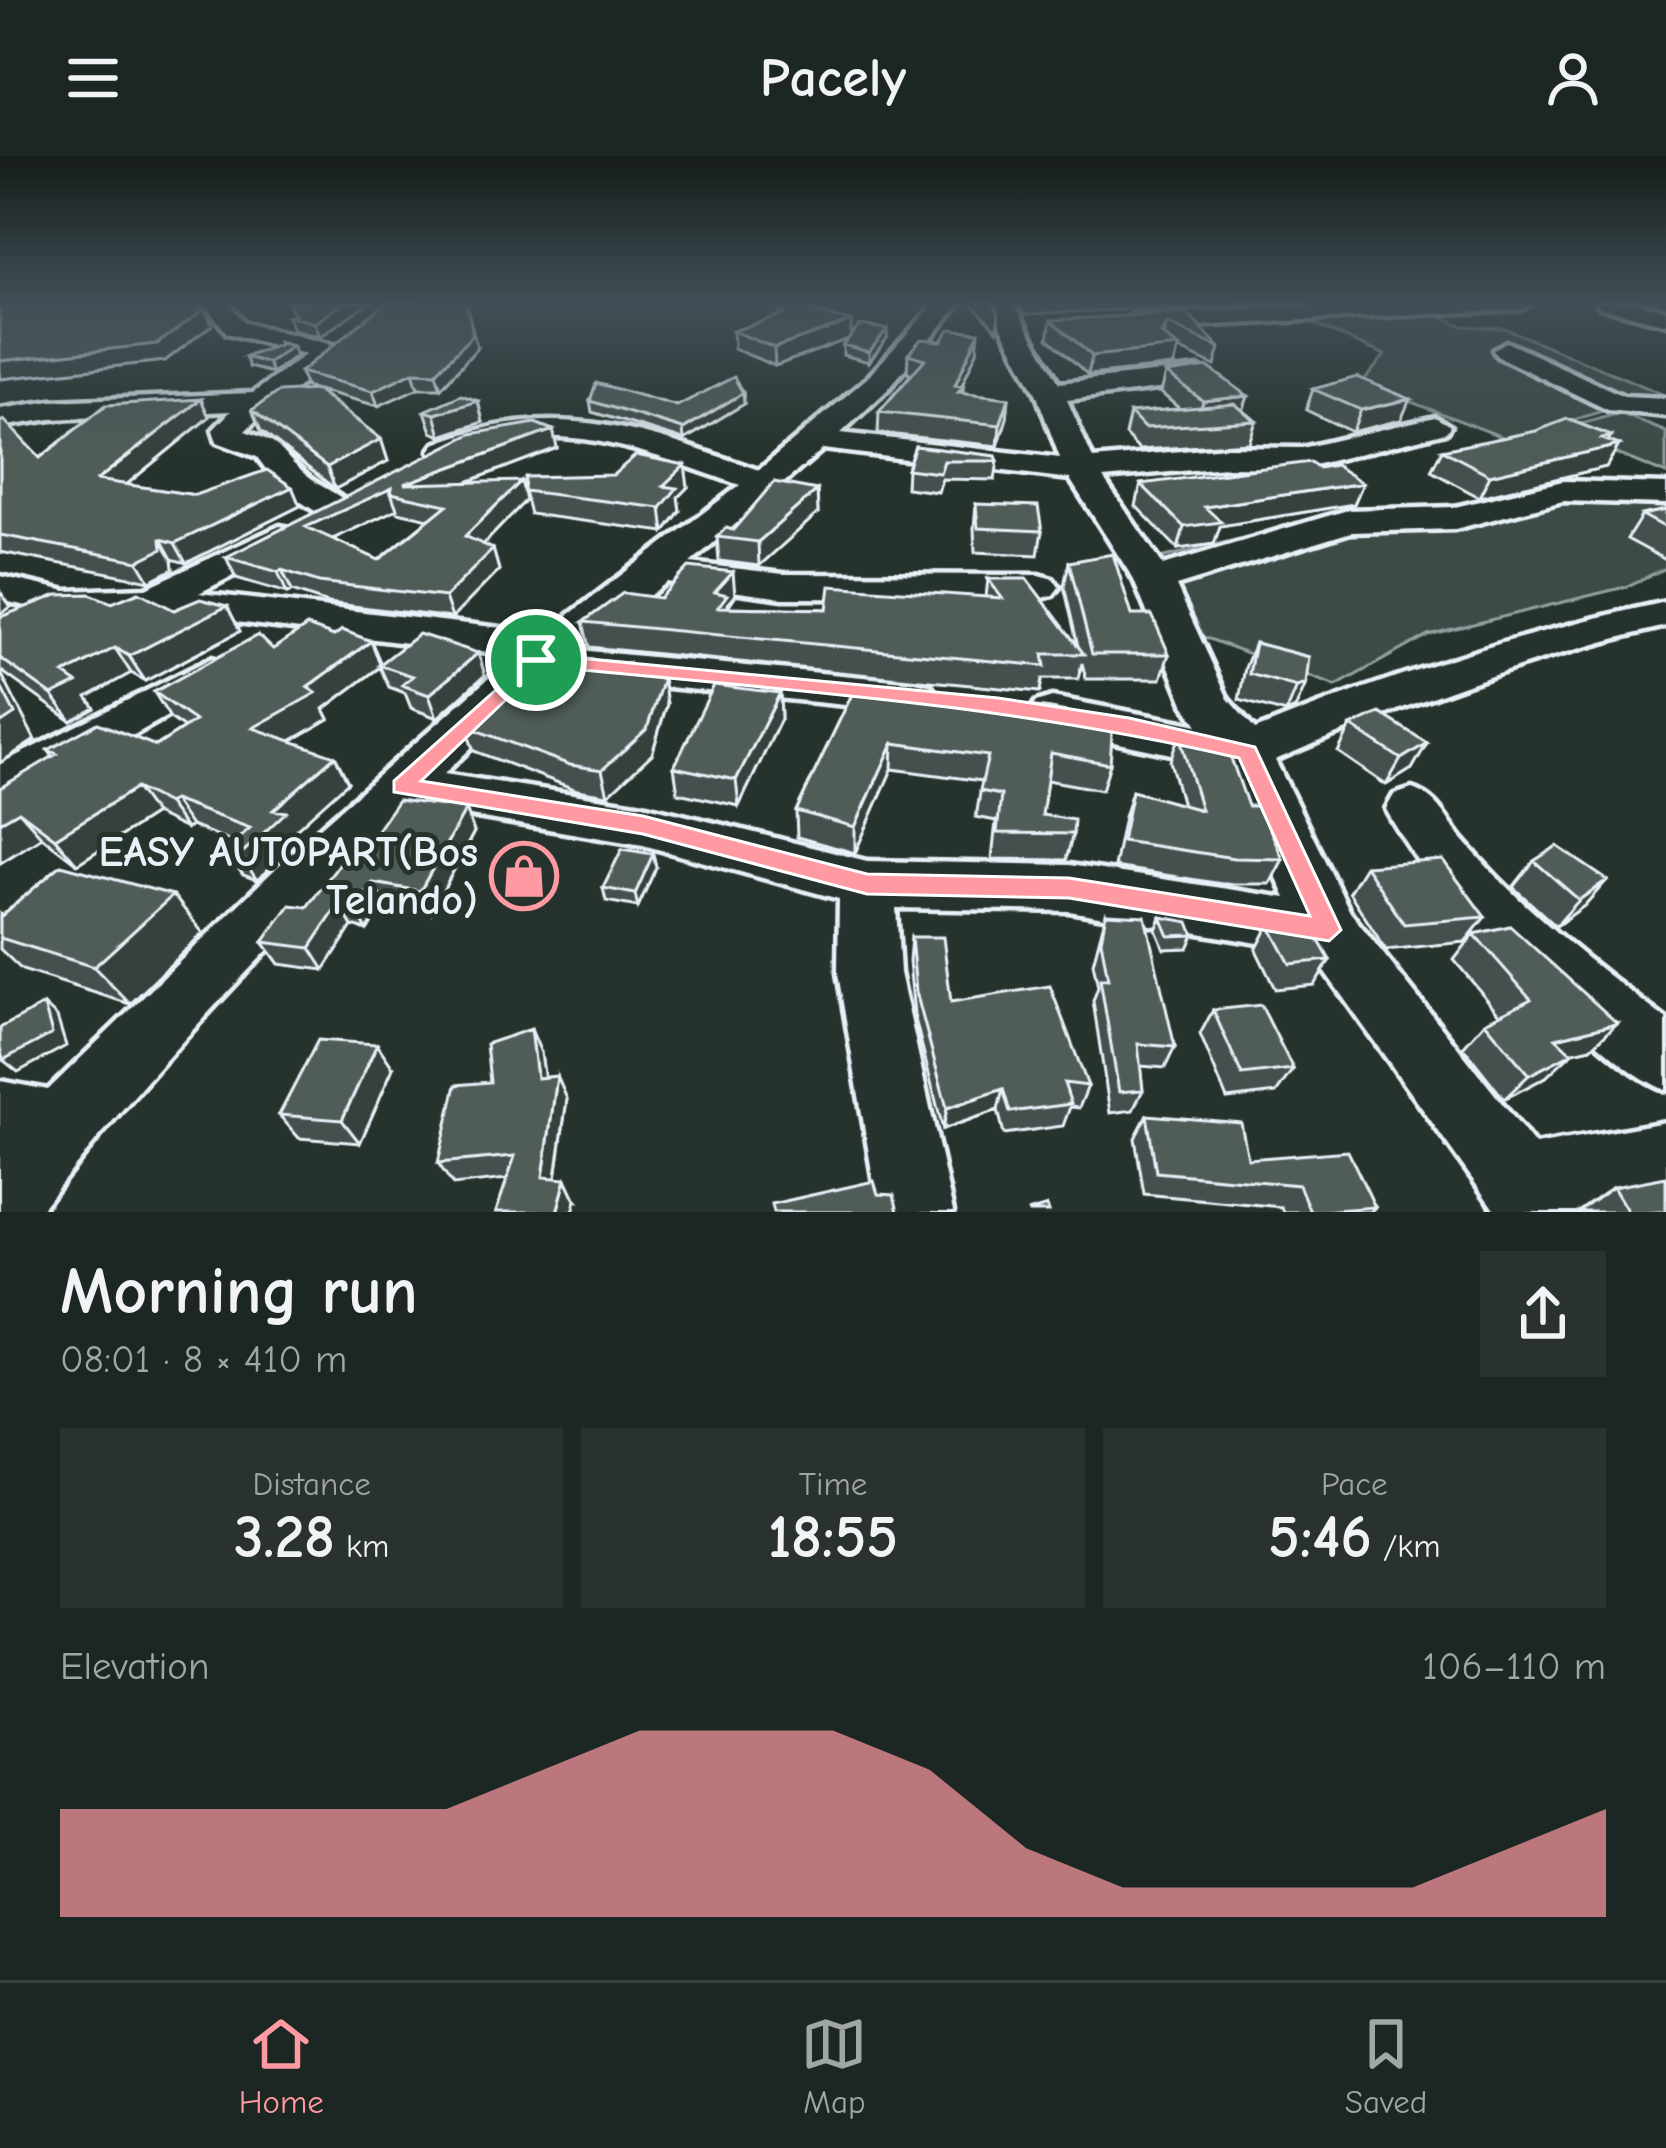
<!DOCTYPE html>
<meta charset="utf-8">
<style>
body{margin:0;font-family:"Comic Neue",sans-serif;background:#29322f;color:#f1f3f6;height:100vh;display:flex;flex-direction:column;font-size:45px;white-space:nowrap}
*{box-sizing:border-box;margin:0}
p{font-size:39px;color:#a0a5a5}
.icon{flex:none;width:66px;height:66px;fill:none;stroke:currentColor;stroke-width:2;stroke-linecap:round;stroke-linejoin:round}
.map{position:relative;height:1056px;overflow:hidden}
.sheet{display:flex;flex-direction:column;background:#1c2622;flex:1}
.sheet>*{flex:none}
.pin{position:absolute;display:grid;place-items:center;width:102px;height:102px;color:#fff;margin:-51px;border:6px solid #fff;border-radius:50%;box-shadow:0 3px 12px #0007}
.round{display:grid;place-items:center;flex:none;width:126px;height:126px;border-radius:0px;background:#29322f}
.overview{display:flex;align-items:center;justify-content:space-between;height:204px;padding:0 60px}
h1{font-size:66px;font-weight:800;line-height:90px}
.stats{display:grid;grid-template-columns:repeat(3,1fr);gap:18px;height:204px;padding:12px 60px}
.stats div{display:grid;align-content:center;border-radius:0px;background:#29322f;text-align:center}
.stats b{font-size:60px;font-weight:800}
.stats small{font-size:33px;font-weight:400}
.stats p{font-size:33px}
.chart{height:336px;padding:24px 60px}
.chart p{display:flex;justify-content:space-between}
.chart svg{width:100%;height:216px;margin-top:12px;fill:#ff9aa2;opacity:.7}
header{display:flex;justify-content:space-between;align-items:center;height:156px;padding:0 60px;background:#1c2622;font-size:54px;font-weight:800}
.menu{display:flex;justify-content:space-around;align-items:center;height:168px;border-top:3px solid #3a4340;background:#1c2622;font-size:33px;color:#a0a5a5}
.menu a{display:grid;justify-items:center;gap:6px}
.menu .selected{color:#ff9aa2}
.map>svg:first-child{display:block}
.green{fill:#3e4b47;stroke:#939ea0;stroke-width:3}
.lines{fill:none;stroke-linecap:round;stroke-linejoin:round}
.minor-casing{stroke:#e8f1f8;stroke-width:9}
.minor{fill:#26332d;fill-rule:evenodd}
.wall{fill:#454f4d;stroke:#e8f1f8;stroke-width:3;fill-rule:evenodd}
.shaded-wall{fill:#38403e;stroke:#e8f1f8;stroke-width:3}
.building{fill:#505c59;stroke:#e8f1f8;stroke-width:3;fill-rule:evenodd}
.route{fill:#ff9aa2;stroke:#fff;stroke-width:3;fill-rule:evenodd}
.labels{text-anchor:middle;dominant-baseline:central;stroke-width:10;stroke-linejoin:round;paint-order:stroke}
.near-poi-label{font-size:42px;font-weight:bold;fill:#e8f1f8;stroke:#26332d;text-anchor:end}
</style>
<header><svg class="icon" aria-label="menu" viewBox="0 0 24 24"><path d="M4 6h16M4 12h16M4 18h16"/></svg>Pacely<svg class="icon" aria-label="person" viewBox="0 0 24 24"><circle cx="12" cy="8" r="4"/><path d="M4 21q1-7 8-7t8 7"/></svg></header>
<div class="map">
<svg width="1666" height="1056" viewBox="0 0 1666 1056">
<rect width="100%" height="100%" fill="#26332d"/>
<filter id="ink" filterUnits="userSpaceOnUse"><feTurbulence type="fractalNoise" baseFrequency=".00833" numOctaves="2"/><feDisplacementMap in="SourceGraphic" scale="24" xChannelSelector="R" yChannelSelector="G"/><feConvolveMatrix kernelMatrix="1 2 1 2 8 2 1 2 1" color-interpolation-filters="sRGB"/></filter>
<g filter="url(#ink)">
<path class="green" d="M1415 149 1463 170 1504 172 1660 237 1510 284 1362 227 1385 199 1293 159Z
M1620 257 1666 276V318L1558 274Z
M1566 322 1666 336V412L1625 431 1428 479 1336 530 1190 476 1148 405 1334 360 1414 366 1450 349Z"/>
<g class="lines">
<g class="minor-casing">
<path id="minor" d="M194 146H227L245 167 334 189 338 195 334 201C306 228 273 247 245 275 288 290 276 294 306 319 320 332 341 337 353 353L347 360H323L281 333 257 301 217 286 213 274 231 255 51 263 0 271V253L51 245 253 237 306 198 227 177 210 155Z
M936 146H961L887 234 841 277 1060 302 1036 237 989 146H1013L1059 227 1199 212 1213 220 1199 228 1067 244 1093 303 1226 291 1302 292 1435 261 1450 270 1446 276 1302 312 1226 311 1103 322 1163 409 1348 354 1455 351 1563 325 1666 328V348L1563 345 1455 373 1351 376 1176 430 1228 543 1255 574C1390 519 1524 476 1666 446V470C1528 502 1405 548 1275 604L1350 756 1535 989 1666 966V1038L1578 1056H1496L1311 796 1069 755 896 752 900 817 953 1056H879L838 817 839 743 643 689 411 650C284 774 146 916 39 1056H0V925L48 934 301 688 514 500 154 456 66 459 0 444V420L66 435 146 432 280 370 293 373 298 381 293 389 199 437 545 477 740 329C671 305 598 274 524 282 495 285 463 309 435 302L430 295 435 288C556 241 642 274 759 314L867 222ZM823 293 1070 323 1134 424 1185 550 1198 569 1052 541 1036 546 1029 557 1036 568 1052 573 1228 610 1286 742 1069 709 867 705 643 649 444 618 551 514 569 521 915 556 931 552 938 541 931 530 915 526 578 494 667 426 783 442 1039 443 1053 439 1059 431 1053 423 1039 419 783 418 690 407Z
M1387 146H1533L1521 153 1133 173 1121 166 1133 159Z
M1596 146H1635L1666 154V168L1600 151Z
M1506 186 1624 240 1666 242V260L1608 254 1497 200 1493 194Z
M212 502 228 506 234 516 228 526 18 644 0 650V608Z
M1412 633C1438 641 1446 663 1463 684 1522 753 1593 809 1666 863V934C1634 921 1609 897 1583 875 1506 812 1434 741 1386 653L1394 639Z"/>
</g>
<use href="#minor" class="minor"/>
</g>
<path class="wall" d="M287 146H369L320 181 293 174 288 160 293 158Z
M778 146H811L814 156 851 180 887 173V182L869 206 843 199V189L848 183 775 210 734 193 733 175 781 159Z
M972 146H993L999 158 997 174 973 149Z
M1016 146H1164L1163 152 1025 158Z
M1235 146H1292L1238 148Z
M1187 157 1220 192 1215 210 1178 193 1174 210 1088 219 1048 182 1051 164Z
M278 186 292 190 296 200 272 217 249 211 245 201 279 189Z
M477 192 441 232H418L378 250 318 234 381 283 388 305 335 333 261 275 252 254 317 234 306 231 300 216Z
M977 195 961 230H963V237L1009 242 1007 262 998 290 878 277 879 256 911 218 907 217 908 198Z
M1166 217 1248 240 1243 254 1256 265 1249 287 1139 294 1125 279 1130 257 1180 253 1161 237Z
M1313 233 1401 264 1352 276 1306 254Z
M743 237 744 248 684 284 592 256 590 245 677 250Z
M478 245 483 266 441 280 432 276 425 255Z
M209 261 126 329 195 339 292 331 300 350 186 407 172 403 173 413 150 425 0 396V266L40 302Z
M553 274 557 292 467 326 526 344 483 389 493 393 499 414 452 462 328 447 292 435 287 437 236 422 226 401ZM397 353 398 356 429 363 379 404 333 383Z
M1611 280 1608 285 1619 289 1606 311 1479 341 1431 315 1442 294Z
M915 290 998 305 995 324 942 323 938 336 906 332 907 313Z
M1319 312 1363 327 1354 348 1220 370 1214 388 1178 393 1136 350 1141 328Z
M688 331 678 341 680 355 664 376 530 358 524 335Z
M817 334 818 357 759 410 719 405 717 381Z
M976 348 1042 375 1038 399 975 396 974 372Z
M1666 354V404L1627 383 1642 359Z
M1069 406 1132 459 1169 498 1161 523H1086L1082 507 1078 523H1042L1040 536 589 491 583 466 735 440 728 451 827 453 986 441 988 423 1078 490 1064 430Z
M112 447 174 454 227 450 240 475 145 525 131 517 87 541 95 552 71 565 0 514V461Z
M334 480 371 485 381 508 478 497 485 519 437 562 411 552 405 537 389 531 380 511 324 553 329 563 291 585 348 626 296 673 301 682 257 724 243 719 225 694 234 686 191 670 186 673 155 658 77 708 42 681 0 707V632L53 601 48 594 156 590 184 572 170 562 154 536 273 493Z
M1255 487 1309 501 1295 553 1286 557 1239 544 1245 512Z
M628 507 630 519 663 523 667 548 652 598 608 639 577 634 474 595 465 570Z
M857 528 1110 608 1102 634 1047 624 1042 659 1073 678 1066 704 992 703 996 665 976 661 982 625 892 613 855 697 797 681 796 655Z
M780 537 781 563 739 650 678 637 674 611Z
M1351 570 1427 587 1412 613 1386 629 1338 596Z
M1179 579 1248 650 1283 703 1270 728H1222L1114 711 1124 661 1132 635 1182 649 1170 605Z
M466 653 474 676 431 757 385 749 367 774 352 770 324 814 279 808 263 786 307 751 370 684Z
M653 698 656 711 638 751 606 745 603 732Z
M1534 705 1607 724 1584 750 1556 770 1513 731Z
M1365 710 1485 761 1465 786 1386 794 1349 736Z
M0 758 2 760 203 777 130 848 22 814 0 793Z
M1106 758 1175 891 1165 912 1140 910 1143 934 1133 954 1110 957 1093 845 1098 831 1093 807Z
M1161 761 1194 779 1188 792 1164 793 1156 774Z
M1269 769 1330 804 1314 829 1275 833 1256 794Z
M1474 778 1617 867 1591 892 1571 896 1546 921 1504 943 1463 891 1485 866 1500 859 1454 804Z
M911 781 951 846 1088 930 1079 952 1070 951 1063 970 1004 978 998 954 943 973 914 859 909 805Z
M1213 854 1293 913 1276 937 1227 943 1200 878Z
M541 897 544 921 567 943 556 1022 576 1044 507 1023 453 1029 438 1007 490 926Z
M393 912 360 987 299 982 279 959Z
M1147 959 1248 1003 1375 1051 1370 1056H1283L1281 1051 1144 1038 1135 982Z
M1613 1031 1666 1056H1578Z"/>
<path class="shaded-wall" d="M345 146H369L320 181 315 167Z
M466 146 477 192 441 232 436 217Z
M205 153 212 169 165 205 0 223V205Z
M851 165V182L775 210 774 192Z
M1167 168 1163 186 1179 191 1174 210 1088 219 1092 200 1161 178Z
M887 173V182L869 206V196Z
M979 176 977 195 959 235 963 230 962 250 955 229Z
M292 190 296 200 272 217 268 207Z
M413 216 418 232 378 250 373 235Z
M743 237 744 248 684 284 683 273Z
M1248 240 1241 261 1197 266 1203 245Z
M1009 242 1007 262 998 290 1000 269Z
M201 243 209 261 109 343 97 324Z
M1410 243 1401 264 1352 276 1361 254Z
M478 245 483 266 441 280 435 258Z
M553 274 557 292 422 343 404 328Z
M1611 280 1603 293 1619 289 1606 311 1479 341 1490 319Z
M381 283 388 305 335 333 327 311Z
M685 309 688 331 678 341 680 355 664 376 661 352 663 330Z
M521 325 526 344 471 401 465 380Z
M1363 327 1354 348 1220 370 1214 388 1178 393 1184 371 1205 351Z
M292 331 300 350 186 407 175 387Z
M392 332 391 337 397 353 315 391 306 371Z
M817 334 818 357 759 410 758 386Z
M161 383 172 403 173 413 150 425 138 405Z
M493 393 499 414 452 462 445 441Z
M282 414 292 435 287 437 278 416Z
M733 416 735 440 728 448 730 464 721 475 715 436Z
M0 435 11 451 0 458Z
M227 450 240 475 145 525 129 500Z
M371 485 381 510 324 553 329 563 268 598 253 572Z
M115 492 131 517 87 541 95 552 71 565 52 539 64 518Z
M478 497 485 519 437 562 429 539Z
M0 515 35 584 0 607Z
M663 523 667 548 652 598 608 639 602 614Z
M1306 528 1295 553 1286 557 1297 531Z
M780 537 781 563 739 650 736 624Z
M893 587 892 613 855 697V671Z
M1427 587 1412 613 1386 629 1401 603Z
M335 600 348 626 296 673 301 682 257 724 240 699 273 654Z
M136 632 155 658 77 708 55 682Z
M173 644 191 670 186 673 168 648Z
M466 653 474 676 431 757 420 735Z
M19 655 42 681 0 707V666Z
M653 698 656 711 638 751 635 738Z
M1607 724 1584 750 1556 770 1579 744Z
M373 727 385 749 367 774 354 751Z
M173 739 203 777 130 848 94 811Z
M339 748 352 770 324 814 310 792Z
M44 849 57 861 66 890 18 916 3 904Z
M1617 867 1591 892 1531 906 1556 882Z
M531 873 541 897 548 945 537 922Z
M377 888 393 912 360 987 342 964Z
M1572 897 1546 921 1504 943 1529 919Z
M557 920 567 943 553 1042 543 1021Z
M1003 933 998 954 943 973 947 952Z
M566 1023 576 1044 573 1056H557Z"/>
<path class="building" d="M0 146H197L205 153 157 188 0 205Z
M289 146H345L315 167 288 160 295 158Z
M387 146H466L473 178 436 217 413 216 373 235 300 216Z
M782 146H811L814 156 851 165 774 192 733 175 785 158Z
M1187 157 1220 192 1167 168 1161 178 1179 191 1092 200 1051 164Z
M860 169 887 173 869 196 843 189Z
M949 173 979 176 955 229 963 230 958 236 1009 242 1000 269 879 256 925 203 908 198 921 183 942 185Z
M278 186 292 190 268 207 245 201 282 188Z
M1208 211 1248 240 1203 245 1166 217Z
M734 221 743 237 683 273 590 245 596 227 677 250Z
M1357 221 1410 243 1361 254 1313 233Z
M317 234 381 283 327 311 252 254 278 236Z
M461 239 478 245 435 258 425 255Z
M201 243 97 324 195 339 267 314 292 331 175 387 161 383 162 393 138 405 0 379V266L4 264 40 302 106 249Z
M1235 248 1256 265 1144 272 1130 257Z
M1567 263 1611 280 1602 283 1619 289 1490 319 1442 294 1536 275Z
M535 267 553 274 404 328 521 325 465 380 493 393 445 441 319 426 282 414 278 416 226 401 471 278ZM392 332 391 337 447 349 379 404 306 371Z
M915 290 996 300 998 305H944L940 317 907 313Z
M636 299 685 309 663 330 677 332 661 352 524 335 525 321 613 319Z
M1310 306 1319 312 1335 309 1363 327 1205 351 1221 366 1184 371 1141 328Z
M774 326 817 334 758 386 717 381 726 372 733 374Z
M976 348 1038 350 1042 375 978 372Z
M1666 354V372L1642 359Z
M1113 398 1132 459H1152L1169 498H1092L1069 406Z
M689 411 733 416 715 436 727 439 718 451 827 453 830 430 1002 442 988 423H1027L1084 498H1043L1045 510 583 466 623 437 660 442Z
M139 436 174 454 200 443 227 450 129 500 115 492 64 518 77 527 52 539 0 502V461L57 439 90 438 112 447Z
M307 470 334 480 342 474 371 485 307 531 316 537 253 572 335 600 273 654 286 656 240 699 225 694 250 672 173 644 168 648 136 632 55 682 19 655 0 666V632L57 598 48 594 98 567 156 590 195 565 154 536 258 479 273 493Z
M419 478 478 497 429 539 402 529 413 520 379 509Z
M1255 487 1309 501 1306 528 1297 531 1249 518Z
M541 499 628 507 627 518 663 523 647 573 602 614 570 609 465 570Z
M857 528 1051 553 1113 565 1110 608 1051 597 1042 659 1074 664 1073 678 997 677 1001 639 980 635 988 600 893 587 855 671 796 655Z
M0 529 15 558 0 568Z
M714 529 780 537 736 624 674 611Z
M1380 557 1427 587 1401 603 1351 570Z
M1179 579 1225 585 1248 650H1260L1283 703 1234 702 1122 685 1132 635 1201 654Z
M398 644 466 653 420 735 373 727 354 751 339 748 310 792 263 786 290 749 307 751 359 682 370 684Z
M1557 690 1607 724 1579 744 1534 705Z
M622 693 653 698 635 738 603 732Z
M1443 704 1485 761 1404 768 1365 710Z
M61 709 173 739 94 811 0 782V761Z
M1106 758 1145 760 1175 891 1138 888 1143 934 1119 936 1100 823H1108L1101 784Z
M1161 761 1189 766 1194 779 1169 780Z
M1269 769 1312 773 1330 804 1290 808Z
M1510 770 1617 867 1556 882 1572 897 1529 919 1485 866 1531 843 1474 778Z
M911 781H943L951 846 1050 830 1088 930 1064 927 1071 948 1010 956 1003 933 947 952 916 836Z
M44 849 52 878 3 904 0 891V872Z
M1261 849 1293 913 1242 919 1213 854Z
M531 873 537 922 557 920 543 1021 566 1023 557 1056H496L515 1000 438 1007 456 929 490 926 486 888Z
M318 884 377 888 342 964 279 959Z
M1147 959 1241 967 1248 1003 1348 995 1375 1051 1310 1056 1299 1029 1156 1016Z
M1666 1021V1056H1628L1613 1031Z
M874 1025 878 1038 894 1039 898 1056H774L772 1048Z
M1047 1050 1049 1056H1028Z"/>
</g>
<linearGradient id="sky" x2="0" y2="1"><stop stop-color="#151c19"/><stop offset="0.5" stop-color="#415057"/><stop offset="1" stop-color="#415057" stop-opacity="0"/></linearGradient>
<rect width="1666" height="294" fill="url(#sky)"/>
<path class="route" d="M536 498 998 542 1129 562 1255 591 1341 774 1329 785 1069 742 867 738 643 678 394 636V625ZM541 510C775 533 1010 548 1239 602L1310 760 1069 722 867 718 643 660 421 625Z"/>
<defs>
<g id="shop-ring" transform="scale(3.45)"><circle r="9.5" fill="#26332d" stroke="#ff9aa2" stroke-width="1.5"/><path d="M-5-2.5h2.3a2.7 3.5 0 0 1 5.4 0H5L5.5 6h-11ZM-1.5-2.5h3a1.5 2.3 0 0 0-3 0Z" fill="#ff9aa2"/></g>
</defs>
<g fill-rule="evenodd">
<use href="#shop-ring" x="524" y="720"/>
</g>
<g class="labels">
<g class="near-poi-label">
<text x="478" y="696">EASY AUTOPART(Bos<tspan x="478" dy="48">Telando)</tspan></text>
</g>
</g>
</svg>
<div class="pin" style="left:536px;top:504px;background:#1e9e55"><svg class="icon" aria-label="arrive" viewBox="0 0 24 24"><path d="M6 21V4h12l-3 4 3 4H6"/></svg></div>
</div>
<section class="sheet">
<div class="overview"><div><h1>Morning run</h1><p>08:01 · 8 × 410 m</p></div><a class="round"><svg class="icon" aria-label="share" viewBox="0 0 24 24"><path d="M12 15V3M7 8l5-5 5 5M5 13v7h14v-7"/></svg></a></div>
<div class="stats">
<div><p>Distance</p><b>3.28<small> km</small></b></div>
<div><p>Time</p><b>18:55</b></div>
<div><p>Pace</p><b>5:46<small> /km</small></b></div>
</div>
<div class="chart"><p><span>Elevation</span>106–110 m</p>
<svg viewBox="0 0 160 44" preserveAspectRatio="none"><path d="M0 44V22L10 22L20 22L30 22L40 22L50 14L60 6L70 6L80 6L90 14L100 30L110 38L120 38L130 38L140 38L150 30L160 22V44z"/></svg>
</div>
</section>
<nav class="menu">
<a class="selected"><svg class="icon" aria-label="home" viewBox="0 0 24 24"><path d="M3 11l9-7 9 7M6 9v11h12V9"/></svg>Home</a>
<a><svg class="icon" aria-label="map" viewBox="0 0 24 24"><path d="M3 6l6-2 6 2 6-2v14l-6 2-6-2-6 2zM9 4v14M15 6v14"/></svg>Map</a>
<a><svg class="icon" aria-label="saved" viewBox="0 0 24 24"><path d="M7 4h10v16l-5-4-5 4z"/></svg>Saved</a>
</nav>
